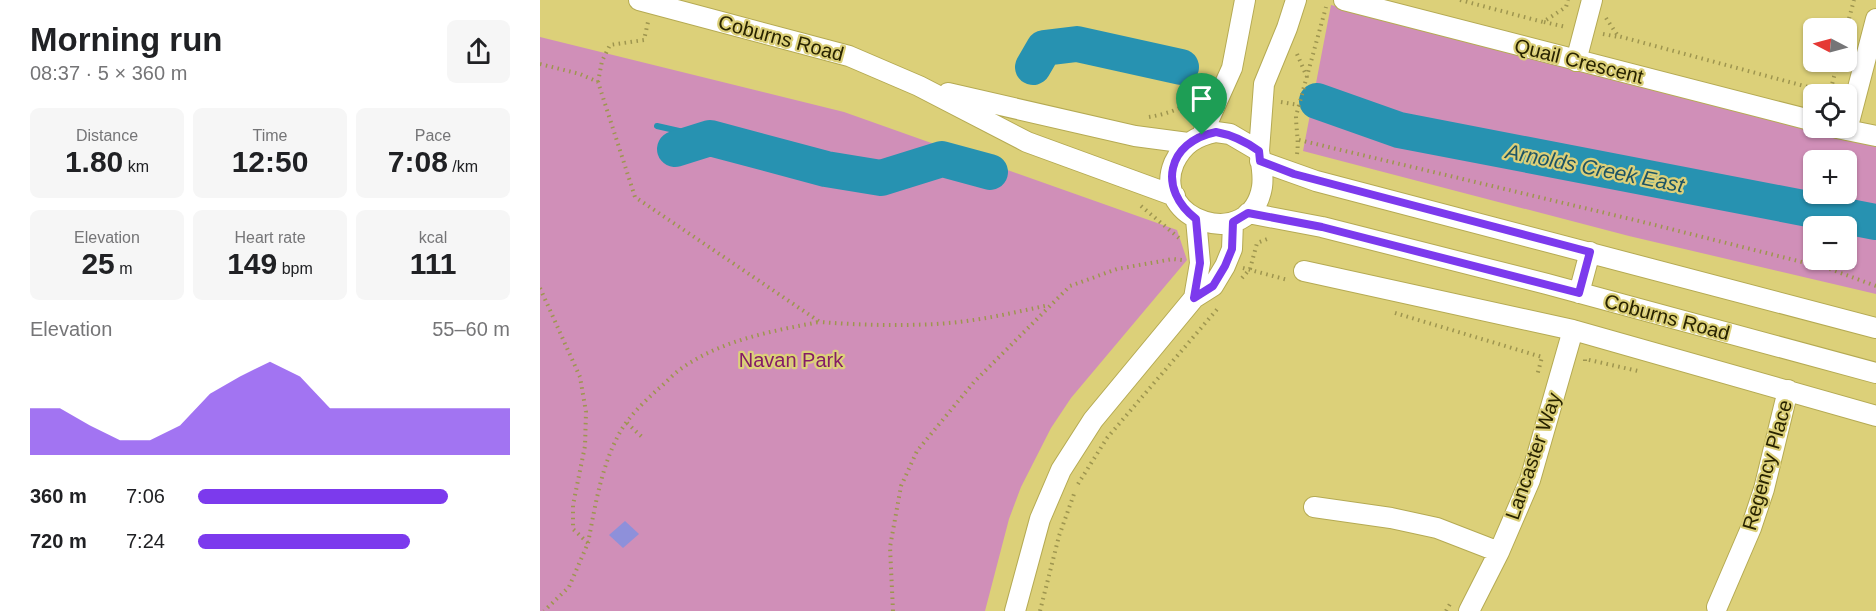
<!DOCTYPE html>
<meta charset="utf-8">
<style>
body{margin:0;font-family:Helvetica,sans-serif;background:#f6f6f6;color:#202124;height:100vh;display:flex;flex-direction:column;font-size:22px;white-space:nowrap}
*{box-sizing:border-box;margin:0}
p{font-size:20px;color:#757577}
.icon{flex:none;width:33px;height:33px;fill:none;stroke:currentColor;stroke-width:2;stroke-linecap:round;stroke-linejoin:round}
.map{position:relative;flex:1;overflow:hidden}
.side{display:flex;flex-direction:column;background:#fff;width:540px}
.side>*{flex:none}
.needle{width:39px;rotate:276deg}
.fabs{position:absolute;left:1263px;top:18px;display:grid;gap:12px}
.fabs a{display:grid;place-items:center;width:54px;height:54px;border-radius:9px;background:#fff;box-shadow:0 2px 4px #0004;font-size:30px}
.pin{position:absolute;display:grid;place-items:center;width:51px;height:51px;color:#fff;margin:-62px -26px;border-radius:50% 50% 50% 0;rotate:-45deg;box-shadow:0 0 6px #0007}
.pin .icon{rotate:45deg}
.round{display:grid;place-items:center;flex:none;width:63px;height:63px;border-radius:9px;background:#f6f6f6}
.headline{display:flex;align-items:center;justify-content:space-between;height:102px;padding:0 30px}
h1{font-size:33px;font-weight:600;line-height:45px}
.figures{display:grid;grid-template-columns:repeat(3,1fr);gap:9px;height:102px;padding:6px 30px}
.figures div{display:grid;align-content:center;border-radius:9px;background:#f6f6f6;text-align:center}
.figures b{font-size:30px;font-weight:600}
.figures small{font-size:16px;font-weight:400}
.figures p{font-size:16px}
.chart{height:168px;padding:12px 30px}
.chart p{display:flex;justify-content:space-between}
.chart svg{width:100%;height:108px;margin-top:6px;fill:#7c3aed;opacity:.7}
ul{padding:0 30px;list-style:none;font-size:20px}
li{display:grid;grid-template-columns:96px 72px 1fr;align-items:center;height:45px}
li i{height:15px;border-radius:8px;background:#7c3aed}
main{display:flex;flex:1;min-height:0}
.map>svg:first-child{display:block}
.green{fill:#d08fb8;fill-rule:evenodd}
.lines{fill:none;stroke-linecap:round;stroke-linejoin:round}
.stream{stroke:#2792b1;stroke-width:6}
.river{stroke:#2792b1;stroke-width:36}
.building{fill:#8e90da}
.minor-casing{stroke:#b5aa53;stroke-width:22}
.path{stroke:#9e954f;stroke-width:4;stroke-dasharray:1.5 4.5;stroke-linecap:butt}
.minor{stroke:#fff;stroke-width:20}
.route-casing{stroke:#fff;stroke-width:12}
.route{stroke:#7c3aed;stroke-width:8}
.labels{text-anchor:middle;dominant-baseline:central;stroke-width:4.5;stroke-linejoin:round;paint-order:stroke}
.street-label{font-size:20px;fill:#282300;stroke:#dcd079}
.park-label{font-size:20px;fill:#841c67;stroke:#dcd079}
.water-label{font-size:21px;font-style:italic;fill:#1d5465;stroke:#dcd079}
</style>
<main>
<section class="side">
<div class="headline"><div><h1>Morning run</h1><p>08:37 · 5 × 360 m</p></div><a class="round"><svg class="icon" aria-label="share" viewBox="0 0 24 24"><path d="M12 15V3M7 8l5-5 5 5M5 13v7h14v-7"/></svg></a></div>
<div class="figures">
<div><p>Distance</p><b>1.80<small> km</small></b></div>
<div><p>Time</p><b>12:50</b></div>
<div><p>Pace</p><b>7:08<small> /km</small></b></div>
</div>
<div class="figures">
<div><p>Elevation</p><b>25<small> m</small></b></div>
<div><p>Heart rate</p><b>149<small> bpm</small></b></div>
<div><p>kcal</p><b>111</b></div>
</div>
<div class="chart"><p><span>Elevation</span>55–60 m</p>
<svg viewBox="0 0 160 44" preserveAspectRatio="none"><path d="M0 44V25L10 25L20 32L30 38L40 38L50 32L60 19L70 12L80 6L90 12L100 25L110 25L120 25L130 25L140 25L150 25L160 25V44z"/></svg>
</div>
<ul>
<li><b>360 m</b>7:06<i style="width:80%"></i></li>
<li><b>720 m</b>7:24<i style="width:68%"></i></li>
</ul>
</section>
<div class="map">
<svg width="1336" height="611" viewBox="0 0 1336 611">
<rect width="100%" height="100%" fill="#dcd079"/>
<path class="green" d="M791 5 1336 145V294L1089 236 763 151ZM1274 160H1306V194H1274ZM1274 226H1306V260H1274Z
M0 37 304 112 637 230 647 260 531 398 511 428 481 487 469 519 445 611H0Z"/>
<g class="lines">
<path class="stream" d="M117 126 170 138"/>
<path class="river" d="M493 67 504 48 537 44 641 67
M777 101 859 130 1336 222
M135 149 170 138 286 169 341 178 402 159 450 172"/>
</g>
<path class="building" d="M85 521 99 534 83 548 69 535Z"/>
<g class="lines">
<g class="minor-casing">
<path id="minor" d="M99 0 309 56 379 86 487 142 635 196
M804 0 1274 121
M1036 61 1052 0
M408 93 595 136 648 143
M1297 128 1336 136
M1307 130 1336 19
M676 132 690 134 719 151C721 163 724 174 722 187 711 253 610 221 634 163 643 144 656 136 676 132Z
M662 135 692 68 705 0
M719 151 724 84 747 28 756 0
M720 161 776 181 1336 328
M708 213 782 227 1007 284 1336 373
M764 271 1033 330 1336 416
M1039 293 1050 252
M654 298 660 263 656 219
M774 507 851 518 897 528 959 552
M1177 607 1211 528 1224 489 1248 390
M475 611 500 519 521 470 553 420 654 298 673 286 685 266 692 249 693 222
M929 611 959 552 990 480 1033 330"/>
</g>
<path class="path" d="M920 0 1003 22 1026 7 1028 0
M1066 18 1078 36 1294 94
M1004 22 1026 27
M1306 30 1314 0
M1063 34 1079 37
M757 54 767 77
M0 64 40 74 58 82 95 197 280 322C318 325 357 326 395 324 434 322 472 313 509 305
M58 82 62 61 70 45 104 40 108 22
M1285 92 1291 88 1298 62
M741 102 759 105
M609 117C627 114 646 108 658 94
M759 140 1099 221 1290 269 1336 286
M757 154C759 141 756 129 756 116L786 7
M601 206 639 238
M703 268 748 280
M702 278 710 269 717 243 730 238
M0 288 40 377 46 412 45 446 33 505V529L48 543 29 587 4 611
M855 313 1002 357 997 376
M1045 361V359L1098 371
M87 423 102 437
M538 484 567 438 679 307
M48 543C55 507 61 467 79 434 88 417 104 402 118 389 126 383 133 374 142 368 182 340 232 331 279 322
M353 611 350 547 361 486 377 451 434 382 530 286 577 269 633 259 642 260
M500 611 519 536 534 494
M906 611 910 604"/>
<use href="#minor" class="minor"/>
</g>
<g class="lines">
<g class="route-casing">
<path id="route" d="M676 132C693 135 705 141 719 151L720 161 754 174 1050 252 1039 293 782 227 708 213 693 222 692 249 685 266 673 286 654 298 660 263 656 219C617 189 627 142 676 132Z"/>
</g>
<use href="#route" class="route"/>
</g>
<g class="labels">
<g class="street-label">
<text transform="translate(241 38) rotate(15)">Coburns Road</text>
<text transform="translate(1039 61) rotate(14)">Quail Crescent</text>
<text transform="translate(1127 317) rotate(15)">Coburns Road</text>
<text transform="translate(993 456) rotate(-71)">Lancaster Way</text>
<text transform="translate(1227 465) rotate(-74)">Regency Place</text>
</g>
<g class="park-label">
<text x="251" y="360">Navan Park</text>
</g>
<g class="water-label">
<text transform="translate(1055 168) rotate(11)">Arnolds Creek East</text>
</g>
</g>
</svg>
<div class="fabs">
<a><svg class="needle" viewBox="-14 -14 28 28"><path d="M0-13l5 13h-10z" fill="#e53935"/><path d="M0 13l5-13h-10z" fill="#757577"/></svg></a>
<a><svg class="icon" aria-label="locate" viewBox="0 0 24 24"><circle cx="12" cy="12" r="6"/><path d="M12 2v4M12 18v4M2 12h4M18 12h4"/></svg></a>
<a>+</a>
<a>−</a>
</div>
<div class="pin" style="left:662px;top:135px;background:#1e9e55"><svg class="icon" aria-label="arrive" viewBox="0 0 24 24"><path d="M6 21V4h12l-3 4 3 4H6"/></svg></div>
</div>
</main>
